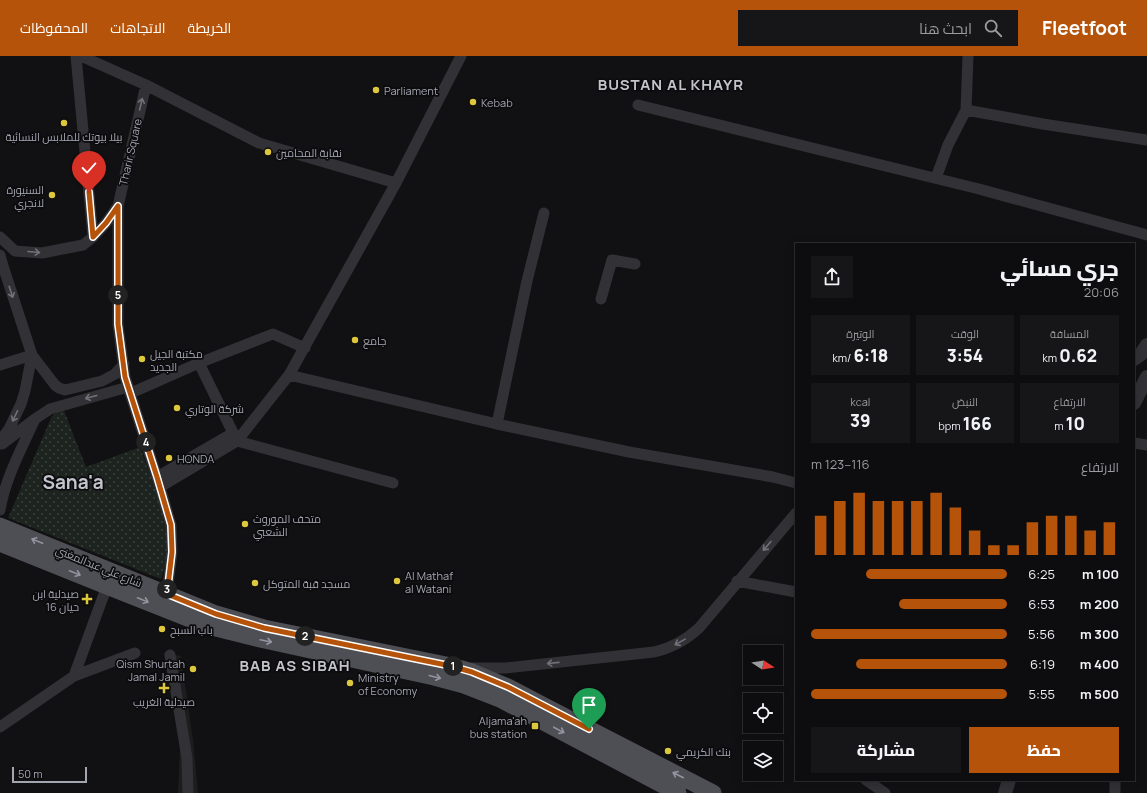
<!DOCTYPE html>
<html lang="ar">
<meta charset="utf-8">
<style>
body{margin:0;font-family:Manrope,Cairo,sans-serif;background:#161517;color:#f1f3f6;direction:rtl;height:100vh;display:flex;flex-direction:column;font-size:15px;white-space:nowrap}
*{box-sizing:border-box;margin:0}
p{font-size:13px;color:#9a9b9e}
.icon{flex:none;width:22px;height:22px;fill:none;stroke:currentColor;stroke-width:2;stroke-linecap:round;stroke-linejoin:round}
.map{position:relative;flex:1;overflow:hidden;direction:ltr}
.panel{position:absolute;left:795px;top:187px;width:340px;height:538px;display:flex;flex-direction:column;background:#0d0c0e;border-radius:0px;box-shadow:0 2px 10px #0003,0 0 0 1px #2d2c2e;direction:rtl}
.panel>*{flex:none}
.needle{width:26px;rotate:102deg}
.controls{position:absolute;left:743px;top:589px;display:grid;gap:8px}
.controls a{display:grid;place-items:center;width:40px;height:40px;border-radius:0px;background:#0d0c0e;box-shadow:0 2px 10px #0003,0 0 0 1px #2d2c2e;font-size:20px}
.scale{position:absolute;left:12px;bottom:10px;width:75px;box-sizing:border-box;padding-left:4px;border:2px solid #a3a5b1;border-top:0;font-size:11px;line-height:14px;white-space:nowrap;color:#a3a5b1;-webkit-text-stroke:3px #0c0b0d;paint-order:stroke}
.pin{position:absolute;display:grid;place-items:center;width:34px;height:34px;color:#fff;margin:-41px -17px;border-radius:50% 50% 50% 0;rotate:-45deg;box-shadow:0 0 4px #0007}
.pin .icon{rotate:45deg}
.km{position:absolute;width:20px;height:20px;margin:-10px;border-radius:50%;background:#222;color:#fff;font-size:11px;line-height:20px;text-align:center}
.round{display:grid;place-items:center;flex:none;width:42px;height:42px;border-radius:0px;background:#161517}
.head{display:flex;align-items:center;justify-content:space-between;height:68px;padding:0 16px}
h1{font-size:22px;font-weight:800;line-height:30px}
.stats{display:grid;grid-template-columns:repeat(3,1fr);gap:6px;height:68px;padding:4px 16px}
.stats div{display:grid;align-content:center;border-radius:0px;background:#161517;text-align:center}
.stats b{font-size:17px;font-weight:800}
.stats small{font-size:11px;font-weight:400}
.stats p{font-size:11px}
.chart{height:112px;padding:8px 16px}
.chart p{display:flex;justify-content:space-between}
.chart svg{width:100%;height:72px;margin-top:4px;stroke:#b45309;stroke-width:6}
.action{display:flex;gap:8px;margin-top:auto;padding:8px 16px}
.action a{flex:1;height:46px;border-radius:0px;background:#b45309;color:#fff;font-size:16px;font-weight:800;line-height:46px;text-align:center}
.action a+a{background:#161517;color:#f1f3f6}
ul{padding:0 16px;list-style:none;font-size:13px}
li{display:grid;grid-template-columns:64px 48px 1fr;align-items:center;height:30px}
li i{height:10px;border-radius:5px;background:#b45309}
header{display:flex;align-items:center;gap:24px;box-sizing:border-box;height:56px;padding:0 20px;background:#b45309;color:#fff}
header strong{font-size:19px}
nav{display:flex;gap:22px;margin-inline-start:auto;font-size:14px}
.search{width:280px;height:36px;background:#161517;display:flex;align-items:center;gap:10px;box-sizing:border-box;padding:0 14px;border-radius:0px;color:#9a9b9e;font-size:15px}
.map>svg:first-child{display:block}
.built{fill:#1d1d1e}
.green{fill:url(#green-dots)}
.lines{fill:none;stroke-linecap:round;stroke-linejoin:round}
.minor{stroke:#323236;stroke-width:11}
.tertiary{stroke:#323236;stroke-width:14}
.primary{stroke:#4e4e55;stroke-width:17}
.oneway{stroke:#70717a}
.oneway2{stroke:#92949f}
.route-casing{stroke:#fff;stroke-width:8}
.route{stroke:#b45309;stroke-width:5}
.poi-dot{fill:#ddc73d;stroke:#0c0b0d;stroke-width:1.5}
.labels{text-anchor:middle;dominant-baseline:central;stroke-width:3.5;stroke-linejoin:round;paint-order:stroke}
.poi-label{font-size:11px;fill:#a3a5b1;stroke:#0c0b0d;text-anchor:start}
.street-label{font-size:11px;fill:#a3a5b1;stroke:#0c0b0d}
.district-label{font-size:15px;font-weight:bold;letter-spacing:1px;fill:#c4c4cd;stroke:#0c0b0d}
.town-label{font-size:19px;font-weight:bold;fill:#c4c4cd;stroke:#0c0b0d}
</style>
<header>
<strong>Fleetfoot</strong>
<div class="search"><svg class="icon" aria-label="search" viewBox="0 0 24 24"><circle cx="10" cy="10" r="6"/><path d="M15 15l6 6"/></svg>ابحث هنا</div>
<nav><a>الخريطة</a><a>الاتجاهات</a><a>المحفوظات</a></nav>
</header>
<div class="map">
<svg width="1147" height="737" viewBox="0 0 1147 737">
<defs>
<pattern id="green-dots" width="8" height="8" patternUnits="userSpaceOnUse"><rect width="8" height="8" fill="#1d241f"/><path d="M2 2h.1M6 6h.1" fill="none" stroke="#3b413d" stroke-width="1.8" stroke-linecap="round"/></pattern>
</defs>
<rect width="100%" height="100%" fill="#111012"/>
<path class="built" d="M164 597 181 600 193 684 198 737H178L180 691Z"/>
<path class="green" d="M63 352 86 411 140 391 167 466 169 496 161 523 8 462 52 360Z"/>
<g class="lines">
<path class="minor" d="M76 0 93 181
M81 0 146 29 259 87 396 127
M146 29 118 150V269L125 321 160 431 171 469 172 496 167 538
M638 49 979 133 1147 179
M966 54 1043 68 1147 84
M936 122 948 89 966 54 968 0
M0 181 15 195 42 197 83 189 93 181 106 167 118 150
M0 199 3 210 32 299 25 335 21 348 9 373 0 385
M601 243 612 204 635 208
M199 307 237 385 393 427
M0 309 32 299 55 329 59 332 65 334 102 325 115 318 124 308
M289 319 497 368 629 396 773 421 796 427
M131 337 199 307 273 278 305 292
M497 368 527 225 544 157
M1134 387 1147 389
M2 388 35 363 50 353 128 331
M157 421 233 377
M160 431 237 385 289 319 396 127 461 0
M0 454C5 423 21 394 34 365
M737 525 796 536
M170 599 187 702 188 737
M471 612H506L654 596C672 592 686 584 699 572L796 457
M74 620 107 530
M0 671 74 620 135 597
M866 724 885 737
M1115 737V724"/>
<path class="tertiary" d="M1134 303 1141 298 1147 289
M1134 347 1147 321
M1005 737 1009 724"/>
<path class="primary" d="M0 470 216 558 264 572 451 610 472 616 508 631 548 652 713 737
M0 487 107 530 208 570 260 583 434 621 464 629 500 643 678 737"/>
</g>
<defs><path id="oneway-shaft" d="M-6 0H5M1.5-3L5.5 0L1.5 3" fill="none" stroke-width="1.6" stroke-linecap="round" stroke-linejoin="round"/></defs>
<g class="oneway">
<use href="#oneway-shaft" transform="translate(141 48) rotate(-77)"/>
<use href="#oneway-shaft" transform="translate(34 196) rotate(5)"/>
<use href="#oneway-shaft" transform="translate(11 236) rotate(72)"/>
<use href="#oneway-shaft" transform="translate(91 341) rotate(165)"/>
<use href="#oneway-shaft" transform="translate(15 360) rotate(116)"/>
<use href="#oneway-shaft" transform="translate(767 490) rotate(131)"/>
<use href="#oneway-shaft" transform="translate(680 586) rotate(151)"/>
<use href="#oneway-shaft" transform="translate(553 607) rotate(174)"/>
</g>
<g class="oneway2">
<use href="#oneway-shaft" transform="translate(37 485) rotate(-158)"/>
<use href="#oneway-shaft" transform="translate(75 517) rotate(22)"/>
<use href="#oneway-shaft" transform="translate(143 544) rotate(22)"/>
<use href="#oneway-shaft" transform="translate(266 585) rotate(12)"/>
<use href="#oneway-shaft" transform="translate(435 621) rotate(14)"/>
<use href="#oneway-shaft" transform="translate(559 674) rotate(28)"/>
<use href="#oneway-shaft" transform="translate(678 719) rotate(-153)"/>
</g>
<g class="lines">
<g class="route-casing">
<path id="route" d="M89 136 93 181 106 167 118 150V268L125 321 157 421 171 469 172 496 167 538 216 558 264 572 451 610 472 616 508 631 589 673"/>
</g>
<use href="#route" class="route"/>
</g>
<g class="poi-dot">
<circle cx="376" cy="34" r="4"/>
<circle cx="473" cy="46" r="4"/>
<circle cx="64" cy="67" r="4"/>
<circle cx="268" cy="96" r="4"/>
<circle cx="52" cy="139" r="4"/>
<circle cx="355" cy="284" r="4"/>
<circle cx="142" cy="303" r="4"/>
<circle cx="177" cy="352" r="4"/>
<circle cx="169" cy="402" r="4"/>
<circle cx="245" cy="468" r="4"/>
<circle cx="397" cy="525" r="4"/>
<circle cx="255" cy="527" r="4"/>
<path d="M85 537h4v4h4v4h-4v4h-4v-4h-4v-4h4z"/>
<circle cx="162" cy="573" r="4"/>
<circle cx="193" cy="613" r="4"/>
<circle cx="350" cy="627" r="4"/>
<path d="M162 626h4v4h4v4h-4v4h-4v-4h-4v-4h4z"/>
<rect x="531" y="666" width="8" height="8" rx="2"/>
<circle cx="668" cy="695" r="4"/>
</g>
<g class="labels">
<g class="poi-label">
<text x="384" y="34">Parliament</text>
<text x="481" y="46">Kebab</text>
<text x="64" y="80" text-anchor="middle">بيلا بيوتك للملابس النسائية</text>
<text x="276" y="96">نقابة المحامين</text>
<text x="44" y="133" text-anchor="end">السنيورة<tspan x="44" dy="13">لانجري</tspan></text>
<text x="363" y="284">جامع</text>
<text x="150" y="297">مكتبة الجيل<tspan x="150" dy="13">الجديد</tspan></text>
<text x="185" y="352">شركة الوتاري</text>
<text x="177" y="402">HONDA</text>
<text x="253" y="462">متحف الموروث<tspan x="253" dy="13">الشعبي</tspan></text>
<text x="405" y="519">Al Mathaf<tspan x="405" dy="13">al Watani</tspan></text>
<text x="263" y="527">مسجد قبة المتوكل</text>
<text x="79" y="537" text-anchor="end">صيدلية ابن<tspan x="79" dy="13">حيان 16</tspan></text>
<text x="170" y="573">باب السبح</text>
<text x="185" y="607" text-anchor="end">Qism Shurtah<tspan x="185" dy="13">Jamal Jamil</tspan></text>
<text x="358" y="621">Ministry<tspan x="358" dy="13">of Economy</tspan></text>
<text x="164" y="645" text-anchor="middle">صيدلية الغريب</text>
<text x="527" y="664" text-anchor="end">Aljama'ah<tspan x="527" dy="13">bus station</tspan></text>
<text x="676" y="695">بنك الكريمي</text>
</g>
<g class="street-label">
<text transform="translate(130 96) rotate(-77)">Tharir Square</text>
<text transform="translate(99 510) rotate(22)">شارع علي عبدالمغني</text>
</g>
<g class="district-label">
<text x="671" y="28">BUSTAN AL KHAYR</text>
<text x="295" y="609">BAB AS SIBAH</text>
</g>
<g class="town-label">
<text x="73" y="426">Sana'a</text>
</g>
</g>
</svg>
<div class="controls">
<a><svg class="needle" viewBox="-14 -14 28 28"><path d="M0-13l5 13h-10z" fill="#e53935"/><path d="M0 13l5-13h-10z" fill="#9a9b9e"/></svg></a>
<a><svg class="icon" aria-label="locate" viewBox="0 0 24 24"><circle cx="12" cy="12" r="6"/><path d="M12 2v4M12 18v4M2 12h4M18 12h4"/></svg></a>
<a><svg class="icon" aria-label="layers" viewBox="0 0 24 24"><path d="M12 4l9 5-9 5-9-5zM3 14l9 5 9-5"/></svg></a>
</div>
<div class="scale">50 m</div>
<div class="pin" style="left:589px;top:673px;background:#1e9e55"><svg class="icon" aria-label="arrive" viewBox="0 0 24 24"><path d="M6 21V4h12l-3 4 3 4H6"/></svg></div>
<div class="pin" style="left:89px;top:136px;background:#d93025"><svg class="icon" aria-label="check" viewBox="0 0 24 24"><path d="M5 12l5 5 9-10"/></svg></div>
<b class="km" style="left:453px;top:610px">1</b>
<b class="km" style="left:305px;top:580px">2</b>
<b class="km" style="left:167px;top:533px">3</b>
<b class="km" style="left:146px;top:386px">4</b>
<b class="km" style="left:118px;top:239px">5</b>
<section class="panel">
<div class="head"><div><h1>جري مسائي</h1><p>20:06</p></div><a class="round"><svg class="icon" aria-label="share" viewBox="0 0 24 24"><path d="M12 15V3M7 8l5-5 5 5M5 13v7h14v-7"/></svg></a></div>
<div class="stats">
<div><p>المسافة</p><b>0.62<small> km</small></b></div>
<div><p>الوقت</p><b>3:54</b></div>
<div><p>الوتيرة</p><b>6:18<small> /km</small></b></div>
</div>
<div class="stats">
<div><p>الارتفاع</p><b>10<small> m</small></b></div>
<div><p>النبض</p><b>166<small> bpm</small></b></div>
<div><p>kcal</p><b>39</b></div>
</div>
<div class="chart"><p><span>الارتفاع</span>116–123 m</p>
<svg viewBox="0 0 160 44" preserveAspectRatio="none"><path d="M5 44V20M15 44V11M25 44V6M35 44V11M45 44V11M55 44V11M65 44V6M75 44V15M85 44V29M95 44V38M105 44V38M115 44V24M125 44V20M135 44V20M145 44V29M155 44V24"/></svg>
</div>
<ul>
<li><b>100 m</b>6:25<i style="width:72%"></i></li>
<li><b>200 m</b>6:53<i style="width:55%"></i></li>
<li><b>300 m</b>5:56<i style="width:100%"></i></li>
<li><b>400 m</b>6:19<i style="width:77%"></i></li>
<li><b>500 m</b>5:55<i style="width:100%"></i></li>
</ul>
<div class="action"><a>حفظ</a><a>مشاركة</a></div>
</section>
</div>
